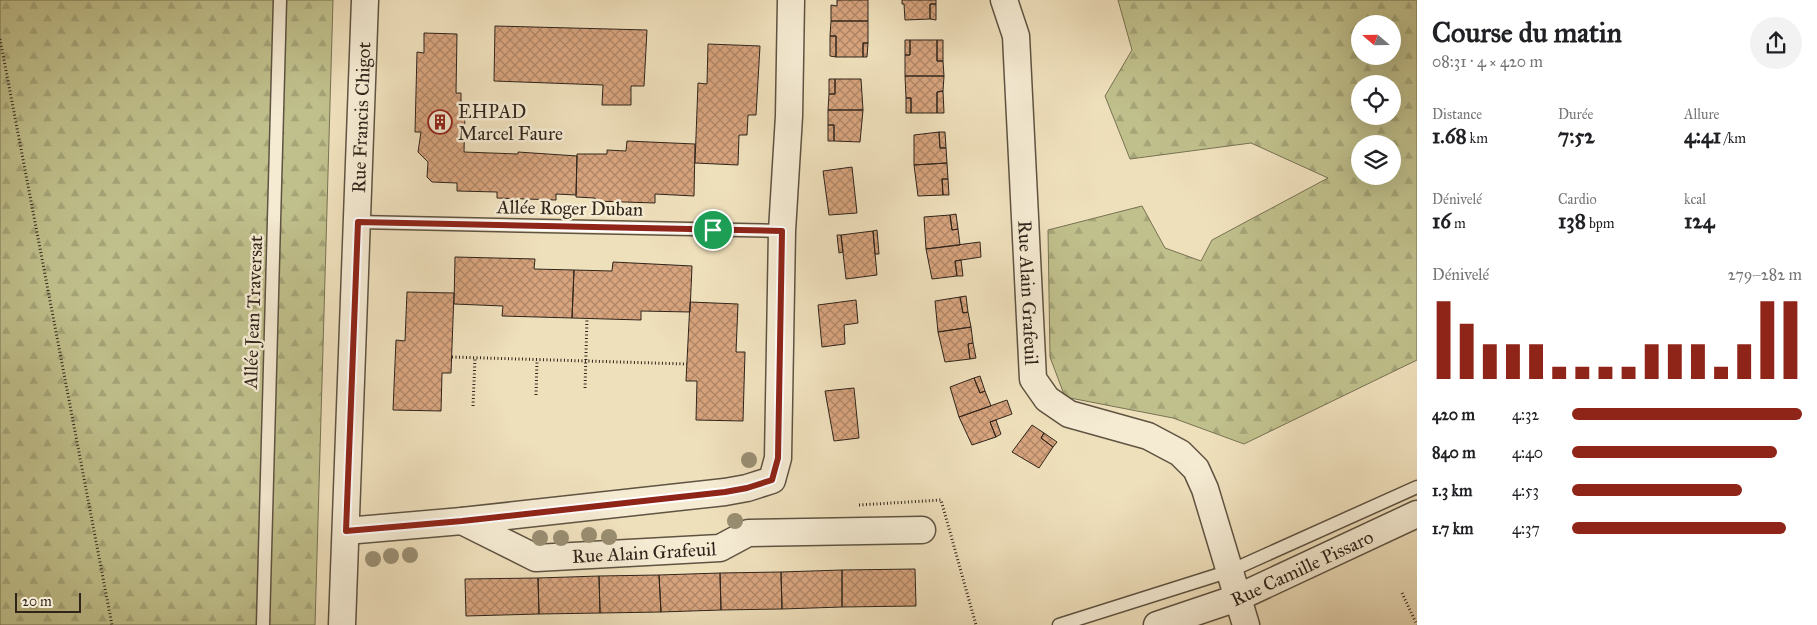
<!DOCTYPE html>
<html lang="fr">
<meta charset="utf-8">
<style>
body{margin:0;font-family:"IM FELL Great Primer",serif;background:#f2f2f2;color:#202124;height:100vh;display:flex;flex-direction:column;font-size:19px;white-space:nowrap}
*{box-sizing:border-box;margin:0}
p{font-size:16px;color:#757577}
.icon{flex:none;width:28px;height:28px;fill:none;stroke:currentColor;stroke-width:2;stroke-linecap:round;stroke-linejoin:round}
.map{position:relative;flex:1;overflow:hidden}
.sheet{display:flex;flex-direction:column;background:#fff;width:400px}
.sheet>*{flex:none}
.needle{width:32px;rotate:290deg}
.tools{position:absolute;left:1351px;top:15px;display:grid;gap:10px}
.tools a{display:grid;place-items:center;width:50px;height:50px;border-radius:50%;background:#fff;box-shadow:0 5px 20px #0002;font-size:25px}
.scale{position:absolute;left:15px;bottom:12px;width:66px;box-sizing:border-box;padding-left:5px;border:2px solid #2f241a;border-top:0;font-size:14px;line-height:18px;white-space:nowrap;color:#2f241a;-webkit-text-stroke:4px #f5ebd3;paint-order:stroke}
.pin{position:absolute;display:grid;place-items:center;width:42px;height:42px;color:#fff;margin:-21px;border:2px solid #fff;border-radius:50%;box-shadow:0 1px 5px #0007}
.round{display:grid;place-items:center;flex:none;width:52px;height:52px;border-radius:26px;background:#f2f2f2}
.head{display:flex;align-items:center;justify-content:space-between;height:85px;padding:0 15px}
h1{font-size:28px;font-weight:700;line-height:38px}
.stats{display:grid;grid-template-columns:repeat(3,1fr);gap:8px;height:85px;padding:5px 15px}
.stats div{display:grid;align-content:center}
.stats b{font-size:21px;font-weight:700}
.stats small{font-size:14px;font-weight:400}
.stats p{font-size:14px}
.chart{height:140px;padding:10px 15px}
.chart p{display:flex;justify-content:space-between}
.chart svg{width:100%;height:90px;margin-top:5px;stroke:#8f2418;stroke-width:6}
ul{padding:0 15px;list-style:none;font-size:16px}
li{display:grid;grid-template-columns:80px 60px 1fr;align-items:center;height:38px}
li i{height:12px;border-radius:6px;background:#8f2418}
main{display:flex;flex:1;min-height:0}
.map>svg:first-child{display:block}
.forest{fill:url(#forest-firs);stroke:#787253;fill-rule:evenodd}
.building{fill:url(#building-cross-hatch);stroke:#2f241a}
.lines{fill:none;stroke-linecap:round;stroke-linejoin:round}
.service-casing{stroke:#5f5342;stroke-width:15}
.minor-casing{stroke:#5f5342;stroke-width:29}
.path{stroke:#2f241a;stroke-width:3;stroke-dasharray:1 2.5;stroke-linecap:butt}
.service{stroke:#f5ebd3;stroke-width:12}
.minor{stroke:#f5ebd3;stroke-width:26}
.tree{fill:#998e72}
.route-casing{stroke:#fff;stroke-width:10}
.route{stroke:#8f2418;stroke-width:6}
.labels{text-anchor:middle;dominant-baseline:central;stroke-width:5;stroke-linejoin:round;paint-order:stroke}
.poi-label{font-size:19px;fill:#2f241a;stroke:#f5ebd3;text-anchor:start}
.street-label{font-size:19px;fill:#2f241a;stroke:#f5ebd3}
</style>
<main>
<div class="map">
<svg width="1417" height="625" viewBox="0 0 1417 625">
<defs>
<pattern id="forest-firs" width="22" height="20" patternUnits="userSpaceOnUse" patternTransform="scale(1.25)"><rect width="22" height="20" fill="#c0c08c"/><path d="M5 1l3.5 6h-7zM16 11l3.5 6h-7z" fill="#a5a578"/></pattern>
<pattern id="building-cross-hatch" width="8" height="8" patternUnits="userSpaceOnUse" patternTransform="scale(1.25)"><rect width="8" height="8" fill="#d7a47e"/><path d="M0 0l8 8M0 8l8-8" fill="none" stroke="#af8566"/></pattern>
</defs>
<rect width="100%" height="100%" fill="#efe0bc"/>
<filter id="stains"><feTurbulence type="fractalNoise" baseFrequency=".004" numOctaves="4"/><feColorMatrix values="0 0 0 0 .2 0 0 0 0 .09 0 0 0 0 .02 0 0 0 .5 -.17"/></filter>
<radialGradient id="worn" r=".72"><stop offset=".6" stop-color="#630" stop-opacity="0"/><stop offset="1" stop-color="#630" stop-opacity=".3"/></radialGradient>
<path class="forest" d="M0 0H333L315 625H0Z
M1118 0H1417V360L1244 444 1173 418 1065 397 1050 357 1048 230 1142 206 1165 248 1201 261 1212 240 1328 178 1251 143 1130 159 1105 96 1132 50ZM1360 24H1392V56H1360ZM1360 84H1392V116H1360ZM1360 144H1392V176H1360Z"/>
<path class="building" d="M837 0H868V21H831V5L837 6Z
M902 0H936V4H930V19L905 20 904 4H902Z
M930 4H936V20L930 19Z
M831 21H868V43H863V57H836V36H830Z
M495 26 647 30 644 86H631V105H602L603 85 494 81Z
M424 33 457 34 456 93H461V112H465L464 152 518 154V152L577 156 576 195 556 194V200L497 198V192L457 191V183L432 182 427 177 428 162 418 152 421 132H415L417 52 424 53Z
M830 36H836V57L830 56Z
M905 40H910V55H905Z
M910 40H937V61H943L944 76H905V55H910Z
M937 40H943V61H937Z
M863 43H868L867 57H863Z
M708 44 760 46 756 115H748L747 135H739L738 165 695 163 698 83 707 84Z
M905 76H944L943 91 937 92V113H911V98H906Z
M829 79H835V94H829Z
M835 79H861L863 110H828L829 94H835Z
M943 91 944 113H937V92Z
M906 98H911V113H906Z
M828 110H863L860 142 834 141V125H828Z
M828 125H834V141H828Z
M939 132 940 148H946L947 163 914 165V135Z
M939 132H945L946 148H940Z
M627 141 695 144 694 196 655 194V203L595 201V198L576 197 577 154H607V150L626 151Z
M947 163 948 179H942L943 195 918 196 914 165Z
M852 167 857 213 829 215 823 171Z
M942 179H948L949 195H943Z
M956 214 958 229 952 230 950 215Z
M950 215 952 230 958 229 960 245 926 249 924 217Z
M877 230 879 254H875L873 231Z
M873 231 877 275 846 279 841 235Z
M837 235H841L843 252 839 253Z
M980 242 981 257 955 261 957 276 932 279 926 249Z
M455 257 535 259 534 269 574 270 572 318 502 316 503 306 454 304Z
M961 260 963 276H957L955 261Z
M613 262 692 266 690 312 641 311V320L572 318 574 270 612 271Z
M407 292 454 293 451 373H442L441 411 393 410 396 340 405 341Z
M966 296 968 312 963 313 960 297Z
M960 297 963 313 968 312 971 327 938 332 935 301Z
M856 300 858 323 844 325 845 344 822 347 818 305Z
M690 302 738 304 736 352H745L743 421 696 420 697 381H686Z
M971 327 973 343 968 344 970 359 945 362 938 332Z
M973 343 976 358 970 359 968 344Z
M980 376 985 391 980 393 974 378Z
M974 378 980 393 985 391 991 406 959 417 950 387Z
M854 388 859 438 834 441 825 391Z
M1007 400 1012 414 990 422 996 437 972 445 959 417Z
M996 420 1001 434 996 437 990 422Z
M1032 425 1044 433 1041 438 1053 447 1039 468 1012 452Z
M1044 433 1057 442 1053 447 1041 438Z
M915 569 916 606 842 607V570Z
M842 570V607L782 609 781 572Z
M781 572 782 609 721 610 720 573Z
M720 573 721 610 661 612 659 575Z
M659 575 661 612 600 613 599 576Z
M599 576 600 613 539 614 538 578Z
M538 578 539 614 466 616 465 579Z"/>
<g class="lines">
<g class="service-casing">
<path id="service" d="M358 222 782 231
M263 625 280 0
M1059 625 1230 571 1417 487"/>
</g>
<g class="minor-casing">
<g id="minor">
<path id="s1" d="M1004 0 1016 36 1033 379 1047 399 1069 414 1148 436 1180 453 1196 469 1205 489 1246 625"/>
<path id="s2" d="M462 521 536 558 720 548 748 533 922 530"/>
<path d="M346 531 462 521 725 492 747 488 772 480 778 458 782 231 789 116 791 0"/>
<path id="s3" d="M342 625 365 0"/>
<path id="s4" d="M1157 625 1237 598 1417 514"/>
</g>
</g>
<path class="path" d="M0 39 112 625
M452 357 687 364
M585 388 587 318
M536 395 537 360
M473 406 475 358
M859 505 941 500 976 625
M1402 593 1417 625"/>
<use href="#service" class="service"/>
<use href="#minor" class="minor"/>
</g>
<g class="tree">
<circle cx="749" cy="460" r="8"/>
<circle cx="735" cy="521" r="8"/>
<circle cx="589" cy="535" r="8"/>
<circle cx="609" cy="537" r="8"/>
<circle cx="540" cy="538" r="8"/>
<circle cx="561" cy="538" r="8"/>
<circle cx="410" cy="555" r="8"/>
<circle cx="391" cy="556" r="8"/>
<circle cx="373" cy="559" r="8"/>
</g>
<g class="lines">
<g class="route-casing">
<path id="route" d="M358 222 782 231 778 458 772 480 747 488 725 492 462 521 346 531Z"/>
</g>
<use href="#route" class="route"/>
</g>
<defs>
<g id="building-ring" transform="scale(1.25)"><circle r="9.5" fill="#f5ebd3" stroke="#8f2418" stroke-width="1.5"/><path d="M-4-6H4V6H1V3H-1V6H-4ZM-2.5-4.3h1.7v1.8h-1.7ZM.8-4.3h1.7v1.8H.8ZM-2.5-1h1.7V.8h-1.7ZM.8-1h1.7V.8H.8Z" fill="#8f2418"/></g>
</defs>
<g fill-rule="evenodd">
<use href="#building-ring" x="440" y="122"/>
</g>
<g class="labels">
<g class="poi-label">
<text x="458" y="111">EHPAD<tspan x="458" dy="22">Marcel Faure</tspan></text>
</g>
<g class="street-label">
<text stroke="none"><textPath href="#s3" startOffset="508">Rue Francis Chigot</textPath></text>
<text transform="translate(570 208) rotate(1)">Allée Roger Duban</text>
<text stroke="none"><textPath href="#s1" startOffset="295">Rue Alain Grafeuil</textPath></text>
<text transform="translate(253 312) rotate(-88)">Allée Jean Traversat</text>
<text stroke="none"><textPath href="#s2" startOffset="191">Rue Alain Grafeuil</textPath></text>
<text stroke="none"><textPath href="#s4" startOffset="156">Rue Camille Pissaro</textPath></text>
</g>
</g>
<rect width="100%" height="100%" filter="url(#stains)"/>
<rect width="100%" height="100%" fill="url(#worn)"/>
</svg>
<div class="tools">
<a><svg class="needle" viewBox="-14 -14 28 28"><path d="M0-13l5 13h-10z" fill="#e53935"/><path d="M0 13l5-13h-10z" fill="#757577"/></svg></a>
<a><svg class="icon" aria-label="locate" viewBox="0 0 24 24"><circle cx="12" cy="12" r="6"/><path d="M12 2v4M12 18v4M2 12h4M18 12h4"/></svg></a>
<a><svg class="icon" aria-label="layers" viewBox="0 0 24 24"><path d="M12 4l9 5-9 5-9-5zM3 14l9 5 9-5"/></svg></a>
</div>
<div class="scale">20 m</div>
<div class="pin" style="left:713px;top:230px;background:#1e9e55"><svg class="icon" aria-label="arrive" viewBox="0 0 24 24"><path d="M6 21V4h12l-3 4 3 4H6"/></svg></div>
</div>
<section class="sheet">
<div class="head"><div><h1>Course du matin</h1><p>08:31 · 4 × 420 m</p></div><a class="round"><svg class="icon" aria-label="share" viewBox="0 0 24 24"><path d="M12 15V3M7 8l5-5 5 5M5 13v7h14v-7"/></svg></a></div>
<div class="stats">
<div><p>Distance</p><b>1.68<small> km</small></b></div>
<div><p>Durée</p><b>7:52</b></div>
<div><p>Allure</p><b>4:41<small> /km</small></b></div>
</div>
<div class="stats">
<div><p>Dénivelé</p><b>16<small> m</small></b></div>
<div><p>Cardio</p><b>138<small> bpm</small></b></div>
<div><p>kcal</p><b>124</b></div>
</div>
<div class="chart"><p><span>Dénivelé</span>279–282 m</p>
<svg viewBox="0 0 160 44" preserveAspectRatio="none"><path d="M5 44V6M15 44V17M25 44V27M35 44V27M45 44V27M55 44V38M65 44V38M75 44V38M85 44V38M95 44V27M105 44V27M115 44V27M125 44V38M135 44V27M145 44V6M155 44V6"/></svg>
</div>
<ul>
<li><b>420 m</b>4:32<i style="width:100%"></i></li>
<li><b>840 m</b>4:40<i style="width:89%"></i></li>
<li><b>1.3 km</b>4:53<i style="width:74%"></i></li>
<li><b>1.7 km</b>4:37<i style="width:93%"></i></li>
</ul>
</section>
</main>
